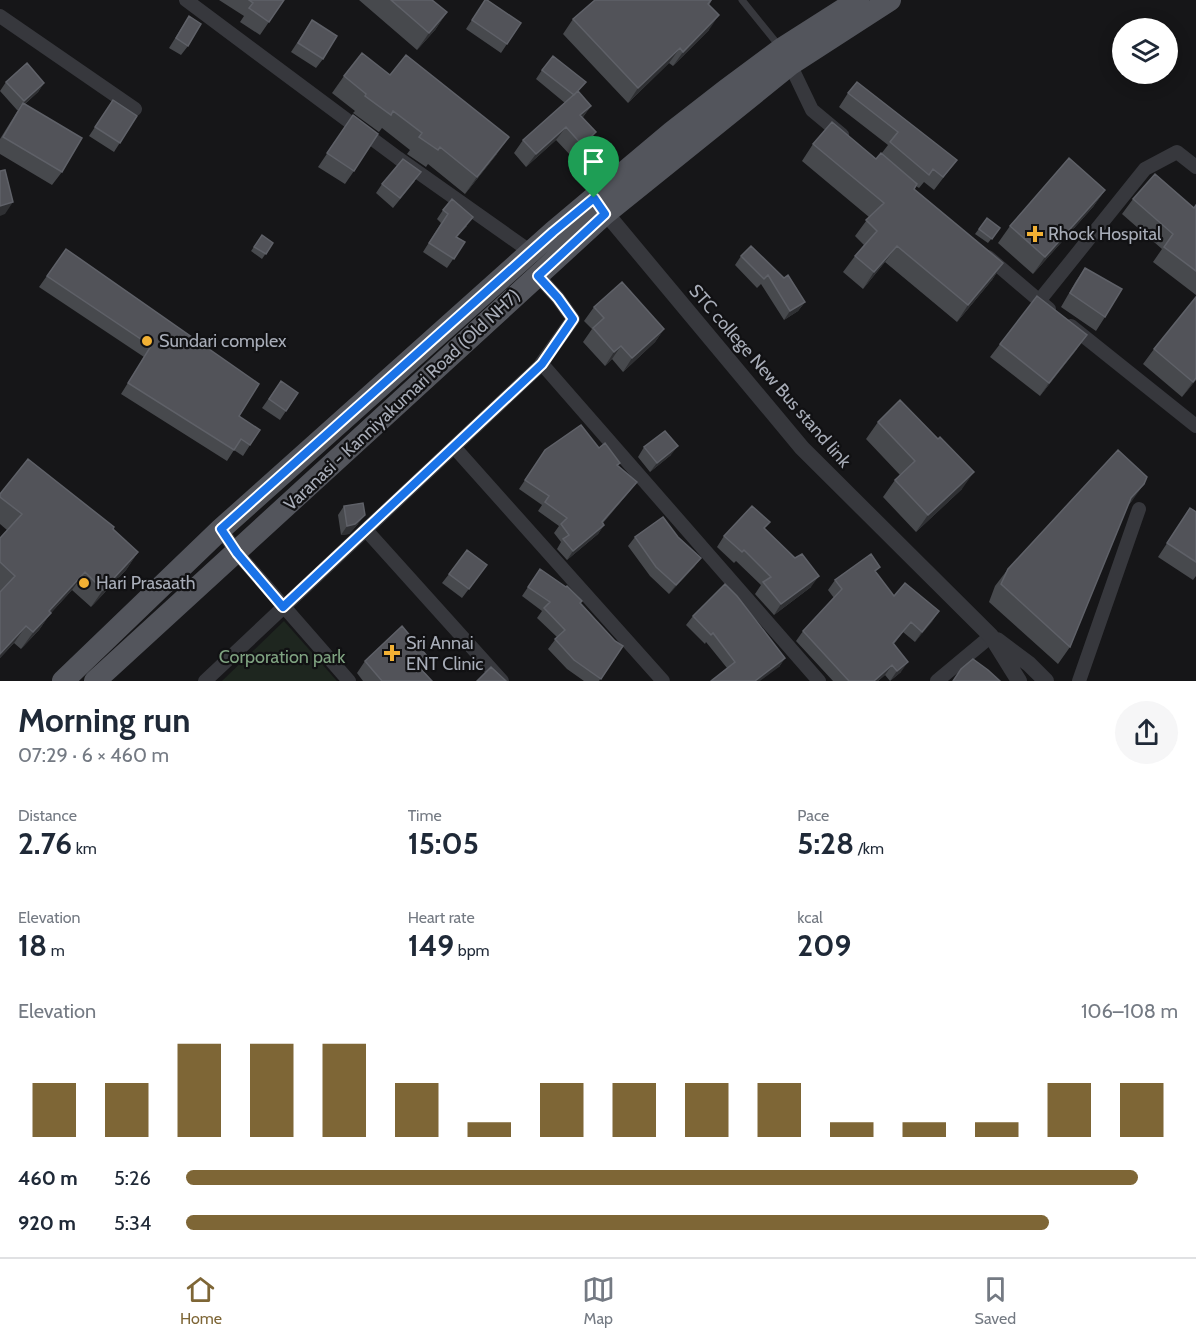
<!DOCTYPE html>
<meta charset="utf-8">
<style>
body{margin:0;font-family:Cabin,sans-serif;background:#f6f6f7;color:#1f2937;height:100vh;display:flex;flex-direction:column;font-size:22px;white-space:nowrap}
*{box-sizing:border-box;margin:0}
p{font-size:20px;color:#747a83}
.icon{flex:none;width:33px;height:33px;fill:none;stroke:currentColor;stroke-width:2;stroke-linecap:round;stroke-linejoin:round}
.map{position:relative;height:681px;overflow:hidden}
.side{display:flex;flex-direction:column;background:#fff;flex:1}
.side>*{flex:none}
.buttons{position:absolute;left:1112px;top:18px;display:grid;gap:12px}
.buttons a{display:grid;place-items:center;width:66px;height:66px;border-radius:50%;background:#fff;box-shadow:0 3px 15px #0003;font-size:30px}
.pin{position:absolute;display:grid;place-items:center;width:51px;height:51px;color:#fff;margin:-62px -26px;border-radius:50% 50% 50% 0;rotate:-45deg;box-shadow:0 0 6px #0007}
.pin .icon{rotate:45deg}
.round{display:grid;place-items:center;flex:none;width:63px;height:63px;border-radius:32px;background:#f6f6f7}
.overview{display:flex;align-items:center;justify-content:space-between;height:102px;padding:0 18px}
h1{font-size:33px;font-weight:800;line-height:45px}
.stats{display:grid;grid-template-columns:repeat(3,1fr);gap:9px;height:102px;padding:6px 18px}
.stats div{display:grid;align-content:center}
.stats b{font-size:30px;font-weight:800}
.stats small{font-size:16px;font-weight:400}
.stats p{font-size:16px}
.chart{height:168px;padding:12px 18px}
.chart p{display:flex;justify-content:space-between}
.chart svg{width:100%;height:108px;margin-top:6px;stroke:#7e6636;stroke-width:6}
ul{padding:0 18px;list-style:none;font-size:20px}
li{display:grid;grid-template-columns:96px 72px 1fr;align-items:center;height:45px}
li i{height:15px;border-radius:8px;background:#7e6636}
.tab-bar{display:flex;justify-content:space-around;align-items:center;height:84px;border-top:2px solid #e0e1e3;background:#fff;font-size:16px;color:#747a83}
.tab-bar a{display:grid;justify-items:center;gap:3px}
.tab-bar .active{color:#7e6636}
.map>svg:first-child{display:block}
.green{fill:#1e261f}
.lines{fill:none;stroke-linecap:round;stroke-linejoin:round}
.service{stroke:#37383d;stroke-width:7}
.minor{stroke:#37383d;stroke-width:14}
.tertiary{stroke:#37383d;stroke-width:16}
.primary{stroke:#53555c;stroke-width:22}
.wall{fill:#47494d}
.shaded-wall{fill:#2f3033}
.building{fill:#525359;stroke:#5f6168;stroke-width:1.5}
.route-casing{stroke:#fff;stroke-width:12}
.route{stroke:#1a73e8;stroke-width:8}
.poi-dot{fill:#f2b134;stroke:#111113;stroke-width:2}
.labels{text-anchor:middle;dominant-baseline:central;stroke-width:4.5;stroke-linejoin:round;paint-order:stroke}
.poi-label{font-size:18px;fill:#a8adb8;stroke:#111113;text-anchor:start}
.street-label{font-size:18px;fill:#a8adb8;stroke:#111113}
.park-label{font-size:18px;fill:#7fa381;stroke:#111113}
</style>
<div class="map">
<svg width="1196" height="681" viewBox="0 0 1196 681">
<rect width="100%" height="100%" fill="#161618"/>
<path class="green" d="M284 621 337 681H222Z"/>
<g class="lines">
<path class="service" d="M742 0 780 47"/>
<path class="minor" d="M186 0 398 158 531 252
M0 16 135 109
M788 60 812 110 842 135
M988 257 1049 309
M538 276 558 298 573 319 541 364
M1039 301 1145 169 1177 152 1196 167
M1071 326 1196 426
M454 447 663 681
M221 529 237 553 349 681
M366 530 502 681
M205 681 542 364 819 681
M937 681 991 636
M1079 681 1139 509"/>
<path class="tertiary" d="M600 206 802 448 991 636 1019 681
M997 640 1029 664 1046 681"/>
<path class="primary" d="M63 681 221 529 553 232 672 132 726 90 781 49 858 0
M95 681 605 214 791 64 890 0"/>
</g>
<path class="wall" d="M219 0H284L260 35 240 22 244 16Z
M359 0H432L447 12 435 30 417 50Z
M485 0 521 23 501 53 466 29Z
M595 0H712L709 5V30L673 66 669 63 628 103 563 34 573 19Z
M189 16 188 46 181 55 169 48Z
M312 20 323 59 316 68 291 52Z
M542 70 578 92 591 106 583 117 587 146 573 158 556 140 526 167 514 153 523 140 565 103 536 79Z
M390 75 497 154 465 194 428 164 426 167 407 154 410 150 382 128 379 132 353 113 355 111 332 93 344 76Z
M6 82 44 83 38 92 25 104 62 172 52 185 0 154V139L18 110H17L0 91Z
M848 93 957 160 934 190 924 182 919 188 916 186 914 189 1003 263 992 280 957 322 885 262 863 289 843 272 855 256 864 245 855 236 869 217 802 161 813 144 876 159 881 154 888 145 839 107Z
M113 100 137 116 114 152 89 136Z
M353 115 354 171 345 184 318 167Z
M415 181 393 208 376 193 382 184Z
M1105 190 1093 207 1033 274 998 243 1010 226Z
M1133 199 1194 208 1196 205V295L1153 262 1162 249 1122 214Z
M443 210 467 226 457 237 465 242 447 268 423 252 441 223 437 219Z
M987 218 1000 228 988 243 975 234Z
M262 235 273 243 262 259 251 251Z
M66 249 250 445 243 456 234 450 227 461 121 394 144 357 39 287Z
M741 256 805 302 798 311 784 320 761 284 757 288 735 265Z
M1085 268 1105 317 1096 331 1061 307 1076 281Z
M594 307 664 329 655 342 623 372 612 359 605 366 583 342 592 329 584 321Z
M1000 344 1077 349 1040 396 990 357Z
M1154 349 1196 380 1182 397 1143 364Z
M281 381 298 393 280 420 262 408Z
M878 422 938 439 962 489 916 532 883 497 895 480 900 475 866 439Z
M644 447 671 455 650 472 638 457Z
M599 448 620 463 618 466 630 491 603 523 604 525 598 534 567 560 557 549 561 542 554 533 559 526 538 511 542 505 519 489 545 450Z
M0 494 113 529 138 552 126 570 91 607 72 590 50 614 39 630 21 649 14 643 0 658V538L7 530 0 524Z
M1132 501 1128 505 1070 647 1058 664 989 602 995 586 1008 569Z
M344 506 358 524 349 534 341 535 338 515Z
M1190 508 1196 512V576L1193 580 1158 557Z
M765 529 811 587 774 615 755 594 761 585 736 561 734 563 717 547 724 536Z
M635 537H678L701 558 694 567 669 594 650 576 628 546Z
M487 565 462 598 442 583 449 574Z
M540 569 581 603 615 641 623 646 599 681H584L567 669 548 649 557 637 537 618 542 611 522 596Z
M876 573 894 596 939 611 915 642 903 632 894 644 901 672 890 681 885 675 878 681H833L796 641 803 631 834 598 828 590 835 580Z
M693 616 785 658 779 667 727 668 706 642 705 644 686 625Z
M427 656 420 667 432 681H363L357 673 365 661Z"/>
<path class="shaded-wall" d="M447 12 435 30 417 50 429 33Z
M719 15 709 30 673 66 683 52Z
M680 48 669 63 628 103 638 88Z
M44 83 38 92 20 108 23 103 17 110 24 101Z
M591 106 581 119 580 115Z
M566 127 556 140 526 167 536 154Z
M596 132 587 146 573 158 582 145Z
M509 137 497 154 465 194 477 177Z
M1105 190 1093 207 1033 274 1045 257Z
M13 202 5 214 0 216V206Z
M897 246 885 262 863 289 874 272Z
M1003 263 992 280 957 322 968 305Z
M805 302 798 311 784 320 790 311Z
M664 329 655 342 623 372 632 358Z
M1087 335 1077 349 1040 396 1049 383Z
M621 346 612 359 605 366 614 352Z
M1196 378V380L1182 397Z
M678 446 671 455 650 472 657 463Z
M974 472 962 489 916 532 928 515Z
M637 482 630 491 595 531 602 522Z
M1144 484 1132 501 1119 516 1131 498Z
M365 515 358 524 349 534 341 535 347 526Z
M604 525 598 534 567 560 573 551Z
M138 552 126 570 91 607 103 590Z
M701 558 694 567 669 594 676 585Z
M85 572 72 590 50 614 39 630 21 649 49 611Z
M819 576 811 587 774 615 781 604Z
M939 611 932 622 915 642 922 632Z
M26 626 14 643 0 658V654Z
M785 658 779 667 760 681H755Z
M908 662 901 672 890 681 897 671Z
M892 665 885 675 878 681H874Z"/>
<path class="building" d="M249 0H284L269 22 249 8 253 3Z
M391 0H432L447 12 429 33Z
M485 0H487L521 23 507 44 472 20Z
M595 0H711L708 4 719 15 683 52 680 48 638 88 573 19Z
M189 16 201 24 188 46 176 38Z
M312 20 337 36 323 59 298 43Z
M362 53 390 75 406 55 509 137 477 177 440 147 438 150 419 137 422 133 393 111 391 115 365 96 366 94 344 76Z
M553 56 586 82 574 95 542 70Z
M27 63 44 83 24 101 6 82Z
M857 82 957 160 943 177 933 169 929 175 890 142 898 132 848 93Z
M578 91 591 106 580 115 596 132 582 145 566 127 536 154 523 140Z
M113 100 137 116 120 143 95 127Z
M23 103 82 138 62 172 3 137Z
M353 115 378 134 354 171 327 153Z
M832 122 876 159 881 153 917 184 914 189 1003 263 968 305 897 246 874 272 855 256 877 231 866 220 884 203 813 144Z
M1069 158 1105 190 1045 257 1010 226Z
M403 159 421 172 400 198 382 184Z
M5 170 13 202 0 206V171Z
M1155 174 1194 208 1196 205V271L1164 247 1173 234 1133 199Z
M452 199 473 217 456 237 465 242 454 259 429 243 448 214 443 210Z
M987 218 1000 228 992 239 979 229Z
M262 235 273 243 266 254 254 247Z
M751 246 784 278 788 275 805 302 790 311 768 275 764 279 741 256Z
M66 249 259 384 239 416 260 430 250 445 241 439 234 450 128 383 151 346 47 276Z
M1085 268 1122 289 1105 317 1070 293Z
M622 282 664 329 632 358 621 346 614 352 593 328 604 318 594 307Z
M1037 296 1087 335 1049 383 1000 344Z
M1196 297V378L1193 382 1154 349Z
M281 381 298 393 286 411 269 399Z
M900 400 938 439 940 437 974 472 928 515 895 480 915 461 878 422Z
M581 425 599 448 605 443 620 463 617 465 637 482 602 522 604 525 573 551 563 539 569 535 561 524 567 518 545 502 549 496 525 480 545 450Z
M665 431 678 446 657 463 644 447Z
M1118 450 1147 477 1144 484 1131 498 1070 647 1001 584 1008 569Z
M28 459 114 527 113 529 138 552 103 590 85 572 49 611 51 613 33 632 26 626 0 654V592L15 576 0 562V538L22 514 0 497V494Z
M363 503 365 515 355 524 347 526 344 506Z
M752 506 770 522 764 528 795 558 802 554 819 576 781 604 763 582 771 577 744 550 742 552 724 536Z
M1190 508 1196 512V562L1167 543Z
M663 517 678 537 701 558 676 585 656 567 635 537Z
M467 550 487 565 469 589 449 574Z
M871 554 880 567 875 571 894 596 905 583 939 611 922 632 911 622 893 643 908 662 897 671 892 665 874 681H849L803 631 842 589 835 580Z
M540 569 566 587 567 586 582 601 580 603 615 641 623 646 601 679 574 660 555 639 565 630 544 608 550 602 528 587Z
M725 584 737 596 785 658 755 681H711L735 662 713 633 711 635 693 616Z
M402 626 427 656 418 666 432 681H382L365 661Z
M973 659 988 670 1000 681H953L961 669Z
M491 667 506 681H477Z"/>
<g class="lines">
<g class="route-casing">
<path id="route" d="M594 198 605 214 538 276 558 298 573 319 542 364 283 607 237 553 221 529 553 232Z"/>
</g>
<use href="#route" class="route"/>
</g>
<g class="poi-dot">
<path d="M1032 225h6v6h6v6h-6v6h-6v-6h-6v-6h6z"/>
<circle cx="147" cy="341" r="6"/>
<circle cx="84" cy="583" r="6"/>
<path d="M389 644h6v6h6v6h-6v6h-6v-6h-6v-6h6z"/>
</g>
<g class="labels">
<g class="poi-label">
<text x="1048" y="234">Rhock Hospital</text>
<text x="159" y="341">Sundari complex</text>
<text x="96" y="583">Hari Prasaath</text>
<text x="406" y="643">Sri Annai<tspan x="406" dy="21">ENT Clinic</tspan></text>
</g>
<g class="street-label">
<text transform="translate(770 376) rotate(49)">STC college New Bus stand link</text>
<text transform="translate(402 400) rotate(-43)">Varanasi - Kanniyakumari Road (Old NH7)</text>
</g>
<g class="park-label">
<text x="282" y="657">Corporation park</text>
</g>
</g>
</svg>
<div class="buttons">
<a><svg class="icon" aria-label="layers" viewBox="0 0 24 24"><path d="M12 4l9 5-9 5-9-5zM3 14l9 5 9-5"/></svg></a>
</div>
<div class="pin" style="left:594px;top:198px;background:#1e9e55"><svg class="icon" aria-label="arrive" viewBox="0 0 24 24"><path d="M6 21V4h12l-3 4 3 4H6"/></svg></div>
</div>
<section class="side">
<div class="overview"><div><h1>Morning run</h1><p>07:29 · 6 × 460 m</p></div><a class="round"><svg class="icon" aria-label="share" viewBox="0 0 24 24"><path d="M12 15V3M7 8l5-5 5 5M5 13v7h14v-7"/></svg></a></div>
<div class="stats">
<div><p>Distance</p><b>2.76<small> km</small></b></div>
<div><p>Time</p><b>15:05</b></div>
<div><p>Pace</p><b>5:28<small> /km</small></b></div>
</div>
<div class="stats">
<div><p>Elevation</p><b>18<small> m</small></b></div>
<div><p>Heart rate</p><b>149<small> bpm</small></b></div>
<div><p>kcal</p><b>209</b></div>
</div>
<div class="chart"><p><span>Elevation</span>106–108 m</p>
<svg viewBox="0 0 160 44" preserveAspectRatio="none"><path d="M5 44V22M15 44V22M25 44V6M35 44V6M45 44V6M55 44V22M65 44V38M75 44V22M85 44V22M95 44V22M105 44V22M115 44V38M125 44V38M135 44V38M145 44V22M155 44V22"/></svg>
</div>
<ul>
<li><b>460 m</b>5:26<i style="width:96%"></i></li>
<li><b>920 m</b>5:34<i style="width:87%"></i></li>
</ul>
</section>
<nav class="tab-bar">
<a class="active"><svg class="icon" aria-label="home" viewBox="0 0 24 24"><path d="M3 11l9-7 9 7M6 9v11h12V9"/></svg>Home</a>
<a><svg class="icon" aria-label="map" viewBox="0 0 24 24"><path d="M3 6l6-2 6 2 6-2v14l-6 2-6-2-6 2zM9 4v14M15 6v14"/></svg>Map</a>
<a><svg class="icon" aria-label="saved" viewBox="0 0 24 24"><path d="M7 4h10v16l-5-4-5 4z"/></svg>Saved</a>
</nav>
